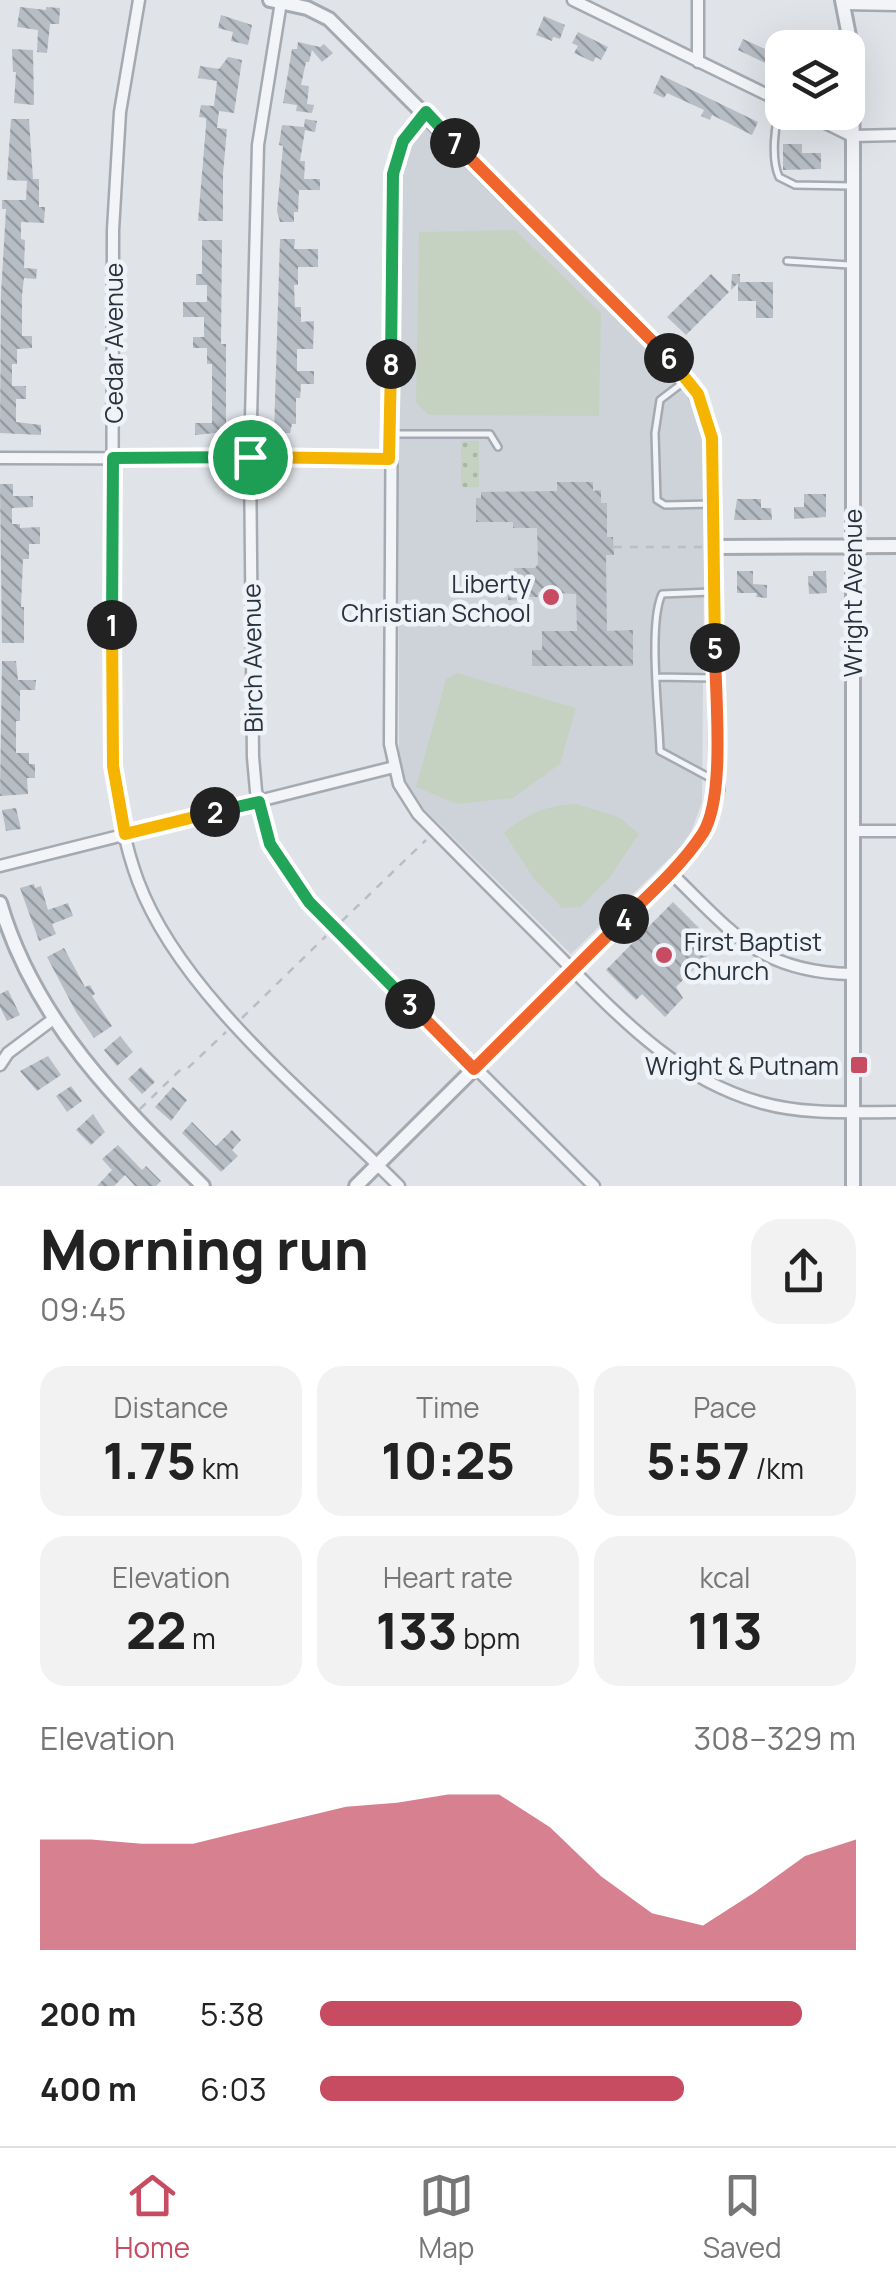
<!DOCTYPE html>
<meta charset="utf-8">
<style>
body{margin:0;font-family:Manrope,sans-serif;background:#f2f2f2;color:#222;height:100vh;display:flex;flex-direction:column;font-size:38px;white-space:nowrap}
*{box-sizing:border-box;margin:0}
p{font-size:32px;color:#767676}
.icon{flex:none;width:55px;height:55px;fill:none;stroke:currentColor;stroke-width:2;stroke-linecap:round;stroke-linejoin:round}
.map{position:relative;height:1186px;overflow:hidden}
.details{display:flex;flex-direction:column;background:#fff;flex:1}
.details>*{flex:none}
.fabs{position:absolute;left:765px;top:30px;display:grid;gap:20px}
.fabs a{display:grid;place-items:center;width:100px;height:100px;border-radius:20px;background:#fff;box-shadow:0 10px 40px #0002;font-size:50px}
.pin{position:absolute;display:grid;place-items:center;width:85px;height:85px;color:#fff;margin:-42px;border:5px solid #fff;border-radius:50%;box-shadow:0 2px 10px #0007}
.km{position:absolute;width:50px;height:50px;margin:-25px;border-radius:50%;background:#222;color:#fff;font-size:28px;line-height:50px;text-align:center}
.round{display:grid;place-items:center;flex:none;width:105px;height:105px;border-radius:30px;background:#f2f2f2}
.head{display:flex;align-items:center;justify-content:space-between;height:170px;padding:0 40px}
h1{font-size:55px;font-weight:800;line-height:75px}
.metrics{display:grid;grid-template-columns:repeat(3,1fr);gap:15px;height:170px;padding:10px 40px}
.metrics div{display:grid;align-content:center;border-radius:25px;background:#f2f2f2;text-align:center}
.metrics b{font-size:50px;font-weight:800}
.metrics small{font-size:28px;font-weight:400}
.metrics p{font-size:28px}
.chart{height:280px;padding:20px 40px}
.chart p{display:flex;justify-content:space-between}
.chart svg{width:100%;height:180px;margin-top:10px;fill:#c74b61;opacity:.7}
ul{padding:0 40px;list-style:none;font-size:32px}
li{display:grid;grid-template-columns:160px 120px 1fr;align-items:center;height:75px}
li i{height:25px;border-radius:12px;background:#c74b61}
.dock{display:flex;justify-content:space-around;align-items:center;height:140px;border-top:2px solid #e0e0e0;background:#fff;font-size:28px;color:#767676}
.dock a{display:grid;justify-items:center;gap:5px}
.dock .current{color:#c74b61}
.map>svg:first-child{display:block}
.built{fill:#ced3da}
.grass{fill:#c6d2c1}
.park{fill:url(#park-dots)}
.building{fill:url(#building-back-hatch)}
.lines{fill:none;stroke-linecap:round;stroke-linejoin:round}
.service-casing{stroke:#a5aab2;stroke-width:10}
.minor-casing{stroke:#a5aab2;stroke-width:15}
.tertiary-casing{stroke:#a5aab2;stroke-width:18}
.path{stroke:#babec3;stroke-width:2.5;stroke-dasharray:8 8;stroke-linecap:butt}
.service{stroke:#f2f4f7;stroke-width:5}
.minor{stroke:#f2f4f7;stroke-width:10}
.tertiary{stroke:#f2f4f7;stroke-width:12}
.split-1-casing{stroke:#fff;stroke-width:20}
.split-2-casing{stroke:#fff;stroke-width:20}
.split-3-casing{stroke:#fff;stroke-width:20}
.split-4-casing{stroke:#fff;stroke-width:20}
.split-5-casing{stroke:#fff;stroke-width:20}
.split-6-casing{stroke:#fff;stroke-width:20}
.split-7-casing{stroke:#fff;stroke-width:20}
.split-8-casing{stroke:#fff;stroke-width:20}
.split-9-casing{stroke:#fff;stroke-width:20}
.split-1{stroke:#22a559;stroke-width:12}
.split-2{stroke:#f5b400;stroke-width:12}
.split-3{stroke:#22a559;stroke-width:12}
.split-4{stroke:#f0652b;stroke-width:12}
.split-5{stroke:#f0652b;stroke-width:12}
.split-6{stroke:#f5b400;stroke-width:12}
.split-7{stroke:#f0652b;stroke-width:12}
.split-8{stroke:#22a559;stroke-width:12}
.split-9{stroke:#f5b400;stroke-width:12}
.poi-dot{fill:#c74b61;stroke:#eff2f6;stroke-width:4}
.labels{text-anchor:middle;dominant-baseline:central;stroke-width:9;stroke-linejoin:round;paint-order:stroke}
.street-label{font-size:25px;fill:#29323f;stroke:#eff2f6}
.poi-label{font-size:25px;fill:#29323f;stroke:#eff2f6;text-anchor:end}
</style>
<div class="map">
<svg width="896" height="1186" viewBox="0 0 896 1186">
<defs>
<pattern id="park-dots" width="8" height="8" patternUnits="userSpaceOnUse" patternTransform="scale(2.5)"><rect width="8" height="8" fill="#c6d2c1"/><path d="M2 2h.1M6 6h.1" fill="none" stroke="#aab5a7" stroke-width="1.8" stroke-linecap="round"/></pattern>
<pattern id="building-back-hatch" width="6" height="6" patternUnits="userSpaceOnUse" patternTransform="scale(2.5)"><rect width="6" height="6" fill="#b7bdc5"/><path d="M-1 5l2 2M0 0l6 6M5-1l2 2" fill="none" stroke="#959aa1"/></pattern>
</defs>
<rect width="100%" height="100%" fill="#e0e3e8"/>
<path class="built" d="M427 129 677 380 692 404 702 433 705 458 702 802 691 832 676 852 571 954 421 806 407 785 399 759 398 176 407 146 419 130Z"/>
<path class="grass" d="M515 230 601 313 599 416 428 415 416 402 419 232Z
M457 673 576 708 560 764 513 798 457 804 416 787 446 679Z
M576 804 619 817 639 834 610 877 581 907 562 908 534 879 504 833C525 814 547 805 576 804Z"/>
<path class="park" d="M461 441H479V487H461Z"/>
<path class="building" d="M20 7 46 10V7L60 8 59 24H50L47 53 37 52 38 30 17 27Z
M221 15 252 25 248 45 231 41 233 32 218 28Z
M544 16 565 25 560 39 553 37 552 41 536 35Z
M578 32 608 47 601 60 596 57 593 62 574 53 578 46 572 43Z
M743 39 774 53 769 65 738 50Z
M298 42 320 47 324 44 333 53 322 62 312 50 309 62H306L301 85 309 86 307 104 314 105 312 113 296 111 297 105 283 103 292 49H297Z
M12 49 33 50 34 105 14 103 16 72H13Z
M228 57 242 60 234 113 219 111 217 128 227 129 223 174V221H198L206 126V118L199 117 201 105 214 106 217 81 198 78 200 66 219 69Z
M661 75 758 122 752 135 712 115 710 120 701 116 704 110 667 93 664 98 653 93Z
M11 119H29L33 179H39V207H45L44 223 21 222V239L25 240 24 268 37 269 36 279 24 278 22 295V336H32V348L17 349V364H12V386H26V399H16V422L41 425V435L0 433 1 294 6 209H2V200H26L27 181 7 180Z
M305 119 317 121 315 132 305 130 300 161H305L304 179H320V190H299L298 212H294V222H280L277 211 283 146 279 145 282 125 304 127Z
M783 144H802V153H821V169L783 170Z
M280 239H295L294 249H318V267H298V285H294L295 307H301V322L314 321 313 349H297V371H314V384H301L300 398H296V424H292L290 433H274Z
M202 240H222L221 344H226V432L195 435V423H212V364H207V348H193V337H204V317H183V302H207V285H196V274H202Z
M711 274 729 292 686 335 667 317Z
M732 274H740V282H773V318H756V301H738V283L731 290Z
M557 482H593V491L601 490V503H607V537H613L614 555H606L607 631 633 630V666H532V650H542V631H577L576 594 538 592V597H524V601L508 600V586L514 585V568H535L538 564 537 528H513V522H476V498H481V492L557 491Z
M0 484H13V496H33V507L12 508V524H20V528L40 527V544H29V559H23L21 607H24V643H2Z
M804 494H826V517L794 519V507H804Z
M737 499H761V508H771L772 520H734Z
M737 571H753V584L767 585V598L756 597 757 593H737Z
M813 571H826L827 593 809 594 808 576H813Z
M2 661H16L18 680H36L35 690H20V721H16V753H29V764H35V778H27L28 794 0 796Z
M16 808 21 829 6 831 2 810Z
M34 884 35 888 41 886 48 910 68 903 73 916 52 924 56 934 39 941 20 888Z
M673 902 717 946 676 987 683 998 665 1017 642 994 636 1000 606 970Z
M64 948 85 987 90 985 95 994 92 996 112 1026 94 1038 76 1012 47 957Z
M8 990 20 1015 7 1021 0 1007V994Z
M120 1036 133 1052 117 1066 104 1050Z
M48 1056 61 1075 37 1091 20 1071Z
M141 1067 155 1082 142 1094 128 1079Z
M71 1086 82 1101 67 1112 56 1096Z
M173 1087 187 1100 171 1121 155 1107Z
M93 1114 105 1132 91 1145 76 1130Z
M192 1122 216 1146 232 1130 241 1140 232 1150 238 1156 221 1172 182 1133Z
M118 1145 142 1170 146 1166 161 1181 156 1186H135L125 1175 114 1186H97L112 1170 102 1159Z"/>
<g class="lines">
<g class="service-casing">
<path id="service" d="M782 105C774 123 771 159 779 177L795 185 850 186
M787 261 849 265
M685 381 660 400 655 433 657 500 665 505 713 504
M393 434H490L498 447
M711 592 662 594C648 624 659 714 660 751L714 780
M658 677 712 678"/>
</g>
<g class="minor-casing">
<path id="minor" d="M139 0 120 112 113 230 112 724C113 777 119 830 138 881 181 996 313 1099 399 1186
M573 0 782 102
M281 2 258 145 250 457 253 757 256 791 270 845 309 902 594 1186
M843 4 896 5
M698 62V0
M426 112 403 141 393 174 390 744 399 784 418 814C463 860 508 905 553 950 615 1012 672 1077 759 1102 803 1115 851 1112 896 1112
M803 112 852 136 896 135
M0 458 389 459
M853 831H896
M0 866 394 767
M671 873C732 932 759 972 851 974
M0 1065 8 1053 52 1020"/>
</g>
<g class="tertiary-casing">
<path id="tertiary" d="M270 0 307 8 329 19 677 367C698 392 710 417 713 450L717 789 705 830 671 873 356 1186
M842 0 851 46 853 146V1186
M714 547 896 546
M0 903C34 1020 118 1103 203 1186"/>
</g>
<path class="path" d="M614 547H702
M342 921 426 840
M242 1018 326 936
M140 1109 179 1071 188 1068 226 1032"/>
<use href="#service" class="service"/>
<use href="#minor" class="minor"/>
<use href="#tertiary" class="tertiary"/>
</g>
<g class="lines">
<g class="split-1-casing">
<path id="split-1" d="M112 625 113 458 250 457"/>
</g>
<g class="split-2-casing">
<path id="split-2" d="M112 625 113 766 125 834 215 812"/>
</g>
<g class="split-3-casing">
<path id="split-3" d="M215 812 259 802 270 844 309 902 410 1004"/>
</g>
<g class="split-4-casing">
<path id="split-4" d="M410 1004 474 1069 624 919"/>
</g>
<g class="split-5-casing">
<path id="split-5" d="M624 919C652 892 682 865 703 833 726 796 715 694 715 648"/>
</g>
<g class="split-6-casing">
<path id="split-6" d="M669 358 698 394 712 438 715 648"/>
</g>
<g class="split-7-casing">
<path id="split-7" d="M455 143 669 358"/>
</g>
<g class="split-8-casing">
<path id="split-8" d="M391 364 393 174 403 141 426 112 455 143"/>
</g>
<g class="split-9-casing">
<path id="split-9" d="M250 457 389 459 391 364"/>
</g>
<use href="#split-1" class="split-1"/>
<use href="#split-2" class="split-2"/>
<use href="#split-3" class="split-3"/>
<use href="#split-4" class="split-4"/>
<use href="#split-5" class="split-5"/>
<use href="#split-6" class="split-6"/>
<use href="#split-7" class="split-7"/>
<use href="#split-8" class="split-8"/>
<use href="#split-9" class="split-9"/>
</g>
<g class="poi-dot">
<circle cx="551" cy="597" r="10"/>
<circle cx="664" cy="955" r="10"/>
<rect x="849" y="1055" width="20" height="20" rx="5"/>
</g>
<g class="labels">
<g class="street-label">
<text transform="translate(113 343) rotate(-90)">Cedar Avenue</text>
<text transform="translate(852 593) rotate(-90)">Wright Avenue</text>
<text transform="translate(252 658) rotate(-91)">Birch Avenue</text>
</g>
<g class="poi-label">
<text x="531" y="583">Liberty<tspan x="531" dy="29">Christian School</tspan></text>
<text x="684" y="941" text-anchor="start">First Baptist<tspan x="684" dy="29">Church</tspan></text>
<text x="839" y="1065">Wright &amp; Putnam</text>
</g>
</g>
</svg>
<div class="fabs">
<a><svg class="icon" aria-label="layers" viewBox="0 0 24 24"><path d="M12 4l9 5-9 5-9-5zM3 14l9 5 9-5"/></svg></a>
</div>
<div class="pin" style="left:250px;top:457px;background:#1e9e55"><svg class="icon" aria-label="arrive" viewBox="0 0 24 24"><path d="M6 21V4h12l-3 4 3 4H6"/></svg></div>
<b class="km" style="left:112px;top:625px">1</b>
<b class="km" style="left:215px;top:812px">2</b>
<b class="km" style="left:410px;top:1004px">3</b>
<b class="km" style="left:624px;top:919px">4</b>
<b class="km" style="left:715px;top:648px">5</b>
<b class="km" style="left:669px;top:358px">6</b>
<b class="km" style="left:455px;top:143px">7</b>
<b class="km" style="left:391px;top:364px">8</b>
</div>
<section class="details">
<div class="head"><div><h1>Morning run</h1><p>09:45</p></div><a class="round"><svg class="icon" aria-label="share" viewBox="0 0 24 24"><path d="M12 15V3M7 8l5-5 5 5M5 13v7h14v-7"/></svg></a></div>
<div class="metrics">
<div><p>Distance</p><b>1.75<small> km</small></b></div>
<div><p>Time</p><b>10:25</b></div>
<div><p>Pace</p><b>5:57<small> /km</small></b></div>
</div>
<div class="metrics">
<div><p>Elevation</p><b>22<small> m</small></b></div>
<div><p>Heart rate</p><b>133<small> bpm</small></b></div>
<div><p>kcal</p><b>113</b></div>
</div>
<div class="chart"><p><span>Elevation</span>308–329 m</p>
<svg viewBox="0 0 160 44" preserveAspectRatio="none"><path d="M0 44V17L10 17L20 18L30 18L40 15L50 12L60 9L70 8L80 6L90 6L100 14L110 26L120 35L130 38L140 30L150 21L160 17V44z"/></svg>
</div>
<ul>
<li><b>200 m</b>5:38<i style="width:90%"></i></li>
<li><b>400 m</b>6:03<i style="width:68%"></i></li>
</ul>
</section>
<nav class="dock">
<a class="current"><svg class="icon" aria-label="home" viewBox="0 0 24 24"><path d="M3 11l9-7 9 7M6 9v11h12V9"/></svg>Home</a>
<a><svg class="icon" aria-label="map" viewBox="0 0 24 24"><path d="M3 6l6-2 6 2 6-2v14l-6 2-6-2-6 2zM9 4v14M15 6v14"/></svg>Map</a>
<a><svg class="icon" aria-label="saved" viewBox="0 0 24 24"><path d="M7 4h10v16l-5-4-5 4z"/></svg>Saved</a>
</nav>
